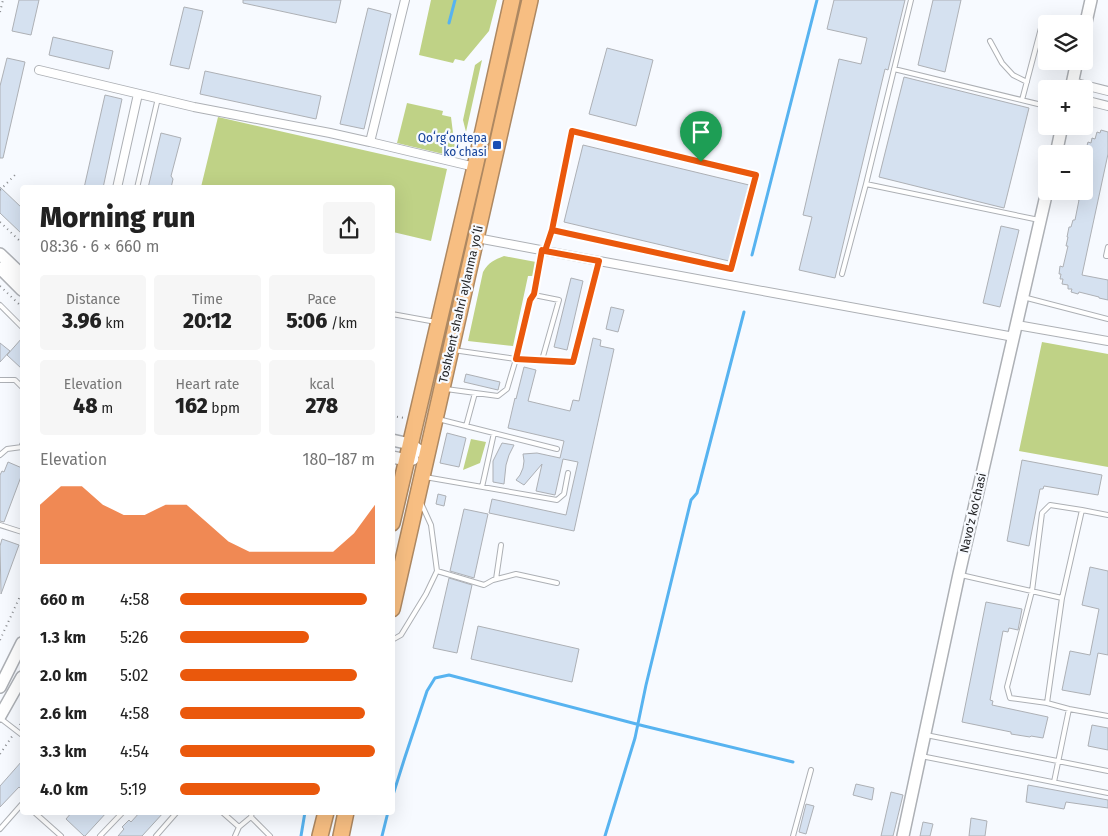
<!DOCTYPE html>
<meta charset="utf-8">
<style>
body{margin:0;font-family:"Fira Sans",sans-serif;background:#f6f6f6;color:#222;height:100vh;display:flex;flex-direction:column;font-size:19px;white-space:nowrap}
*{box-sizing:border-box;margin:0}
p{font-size:16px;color:#767676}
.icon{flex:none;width:28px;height:28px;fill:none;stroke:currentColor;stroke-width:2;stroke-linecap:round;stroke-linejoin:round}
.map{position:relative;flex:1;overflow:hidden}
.drawer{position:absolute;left:20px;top:185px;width:375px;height:630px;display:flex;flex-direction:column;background:#fff;border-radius:5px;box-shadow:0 5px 20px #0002}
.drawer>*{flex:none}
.controls{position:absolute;left:1038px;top:15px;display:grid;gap:10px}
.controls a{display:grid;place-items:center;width:55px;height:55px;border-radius:5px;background:#fff;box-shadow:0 5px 20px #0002;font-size:25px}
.pin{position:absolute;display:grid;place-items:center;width:42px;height:42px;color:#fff;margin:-51px -21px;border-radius:50% 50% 50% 0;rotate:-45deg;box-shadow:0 0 5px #0007}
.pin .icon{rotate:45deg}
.round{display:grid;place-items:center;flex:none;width:52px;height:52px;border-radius:5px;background:#f6f6f6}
.headline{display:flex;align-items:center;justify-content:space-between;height:85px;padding:0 20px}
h1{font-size:28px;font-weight:800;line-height:38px}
.figures{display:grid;grid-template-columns:repeat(3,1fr);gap:8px;height:85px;padding:5px 20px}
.figures div{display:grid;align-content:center;border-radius:5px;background:#f6f6f6;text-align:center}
.figures b{font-size:21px;font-weight:800}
.figures small{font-size:14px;font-weight:400}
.figures p{font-size:14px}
.chart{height:140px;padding:10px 20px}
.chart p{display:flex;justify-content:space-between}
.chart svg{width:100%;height:90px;margin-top:5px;fill:#ea580c;opacity:.7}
ul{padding:0 20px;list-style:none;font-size:16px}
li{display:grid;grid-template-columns:80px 60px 1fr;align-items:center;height:38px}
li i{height:12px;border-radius:6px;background:#ea580c}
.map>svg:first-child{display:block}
.green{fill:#bfd286}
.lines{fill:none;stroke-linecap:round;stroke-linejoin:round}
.stream{stroke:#57b3f0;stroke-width:3}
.building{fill:#d5e1f0;stroke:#adb0b5}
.lane-casing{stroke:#adb0b5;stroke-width:6}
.street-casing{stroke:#adb0b5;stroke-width:10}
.secondary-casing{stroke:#adb0b5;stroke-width:14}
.highway-casing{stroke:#ad8862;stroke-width:18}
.path{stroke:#87898c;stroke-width:2;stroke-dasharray:1 4;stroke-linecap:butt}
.lane{stroke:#fff;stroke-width:4}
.street{stroke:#fff;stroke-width:8}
.secondary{stroke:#fff;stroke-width:11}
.highway{stroke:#f7be82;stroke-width:15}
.route-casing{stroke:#fff;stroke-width:10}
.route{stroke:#ea580c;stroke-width:6}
.transit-dot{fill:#1a4fb4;stroke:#f7faff;stroke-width:2}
.labels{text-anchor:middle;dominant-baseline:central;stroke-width:4.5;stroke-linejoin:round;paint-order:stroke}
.transit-label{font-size:12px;fill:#164399;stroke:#f7faff;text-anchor:end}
.street-label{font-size:12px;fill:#242527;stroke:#f7faff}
</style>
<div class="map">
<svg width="1108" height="836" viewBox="0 0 1108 836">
<rect width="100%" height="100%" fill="#f7faff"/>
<path class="green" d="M431 0H497L489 31 464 61 455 59 453 63 419 55Z
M482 60 466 132 463 120 475 65Z
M407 103 443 111 442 115 451 117 456 157 397 143Z
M218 117 447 169 431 241 393 232 392 188 201 187Z
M504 256 536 262 534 276H528L513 346 468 341 483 272C489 262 494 260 504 256Z
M1042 342 1108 354V467L1019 451Z
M471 439 486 442 480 463 463 470Z"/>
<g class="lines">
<path class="stream" d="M449 23 455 0
M752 255 817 0
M392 798 405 757 427 691 435 678 449 675 644 726 793 762
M301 836 305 812
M382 836 388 812
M605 836 635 738 646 685 691 500 697 493 744 312"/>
</g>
<path class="building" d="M19 0H39L31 35 12 31Z
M243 0H341L336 23 243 3Z
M834 0H905L888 70 885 69 835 278 799 270 812 217 803 215 839 59 861 64 867 38 827 29Z
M933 0H961L945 72 918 65Z
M184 7 203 11 189 69 170 65Z
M368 8 391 14 364 129 340 124Z
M53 37 113 51 109 69 49 55Z
M607 48 653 60 636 126 589 114Z
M7 58 25 62 3 158H0V86Z
M205 71 321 96 316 119 200 94Z
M904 77 1029 108 1004 208 879 177Z
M105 95 122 99 103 188H84Z
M1101 130 1108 132V154L1082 275 1108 280V300L1099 298V297L1079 292 1078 294 1071 292 1072 289H1068V285L1062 284 1063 279H1060L1061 274H1059L1060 266 1063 267 1068 246H1066L1068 237H1067L1069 227H1071L1073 220H1075L1079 200H1078L1080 191H1084V173L1088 154 1085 153 1088 142 1091 143 1092 138 1095 139 1097 132 1100 133Z
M161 133 181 138 171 176 173 179 171 188H148Z
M583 145 749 185 729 261 564 222Z
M0 187 22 208V234L0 213Z
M1001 226 1019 230 1000 307 983 303Z
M571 278 583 281 567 350 554 347Z
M611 307 624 310 618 332 606 329Z
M22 338V369L7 355Z
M593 338 601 340 600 346 614 349 574 531 489 513 492 499 566 515 578 462 563 459 555 495 536 491 542 464 524 485 516 480 520 475 523 468 524 461 523 454 537 453 560 458 564 441 508 428 515 398 516 399 524 367 536 370 528 401 570 411 573 400 579 401Z
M0 343 10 351 0 362Z
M466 374 500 382 498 390 464 382Z
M447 433 466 438 459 467 440 463Z
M502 443 514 445 509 455 506 465 504 484 493 482V461Z
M1022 460 1102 475 1098 495 1044 486 1043 489H1040L1029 546 1007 541Z
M8 462 22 468V474L4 522 0 521V475L2 471 4 472Z
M438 494 446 496 444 506 436 504Z
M464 509 488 514 474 578 450 571Z
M2 539 19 545 1 594 0 546Z
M1090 567 1108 571V655L1098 653 1090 695 1062 690 1070 651 1090 655 1099 609 1082 605Z
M449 578 472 585 457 653 433 648Z
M986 602 1022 609 1018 630 1009 628 1008 632 1003 631 990 700 993 701 992 705 1048 717 1043 738 1031 736 1030 737 1011 734V732L962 722Z
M478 626 579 649 572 682 471 659Z
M1092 725 1108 728V750L1088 746Z
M22 761V790L19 787 0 807V786Z
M856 784 874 788 872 800 853 795Z
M1028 785 1108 800V808L1066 802 1064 809 1026 802Z
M891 792 903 795 895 828 893 836H881Z
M806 804 814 806 806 834 799 832Z
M72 812H107L85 836H84L66 819Z
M140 812H164L142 836H118L124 829 122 827 129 820 131 822Z
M971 818 987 821 985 836H969Z
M923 822 933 824 930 836H920Z"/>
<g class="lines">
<g class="lane-casing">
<path id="lane" d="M990 41 1002 63 1013 75 1027 82
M894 69 1046 106
M1022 100 1041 28
M866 184 1039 220
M137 188 158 98
M1108 247 1106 256H1108
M545 251 552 229 572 131 756 175 731 269 552 229
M842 274 866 184 911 0
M534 295 542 250
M1023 297 1108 319
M0 305 22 327
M392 314 436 322
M453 350 516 359 573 362 599 261
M0 380H15L22 387
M446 389 498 396 507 389 516 359 530 300 534 295 559 300 542 360
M438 419 557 449
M466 426 475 393
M0 455 7 449 22 447V445
M425 477 557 500 564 494 568 473
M482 487 494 433
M1108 515 1082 510 1062 598 1047 703 1069 709 1108 716
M0 525 22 532
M437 571 484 585 493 580 516 574 557 583
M961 575 1062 598
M496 579 501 545
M392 640 401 635 426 594 437 571 431 525 421 503
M1047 703 1010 698 1007 687 1032 591 1042 513 1050 505 1082 510
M0 718 22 735
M926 735 1108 771
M921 756 1108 793
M1054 782 1069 709
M34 812 61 836
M222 812 239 827
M251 817 270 836
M0 829 22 804
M100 836 123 812
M156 836 177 812
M235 836 239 827 251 817 252 812
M793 836 811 770"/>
</g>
<g class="street-casing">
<path id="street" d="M39 70 194 107 330 133 370 142 405 0
M1072 82 1108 91
M1084 100 1108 106
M370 142 475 167
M117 188 138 94
M477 238 599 261 1014 337
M1017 325 1108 341"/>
</g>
<g class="secondary-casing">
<path id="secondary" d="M1084 31 1091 0
M1071 89 1077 61
M1056 154 1062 126
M0 254 22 275
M0 268 22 290
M392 440 410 444 427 456
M392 457 407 460 413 459
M0 687 22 643
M0 716 22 677
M903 836 959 574 1047 191"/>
</g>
<g class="highway-casing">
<path id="highway" d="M392 523 475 167 512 0
M392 609 530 0
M320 836 326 812
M341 836 346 812"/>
</g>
<path class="path" d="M0 12 3 0
M0 190 15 175
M0 222 22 243
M0 286 22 307
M392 416 405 418
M0 640 22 592
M20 725 22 720
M0 754 13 735"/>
<use href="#lane" class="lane"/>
<use href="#street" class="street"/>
<use href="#secondary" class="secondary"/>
<use href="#highway" class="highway"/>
</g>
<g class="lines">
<g class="route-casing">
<path id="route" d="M701 162 572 131 552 230 545 251 542 250 534 294 530 300 516 359 573 362 599 261 545 251 552 230 731 269 756 175 701 162"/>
</g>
<use href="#route" class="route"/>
</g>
<rect class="transit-dot" x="492" y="140" width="10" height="10" rx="2.5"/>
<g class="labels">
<g class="transit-label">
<text x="487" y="138">Qoʻrgʻontepa<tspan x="487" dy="14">koʻchasi</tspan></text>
</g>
<g class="street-label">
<text transform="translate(461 304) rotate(-77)">Toshkent shahri aylanma yoʻli</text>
<text transform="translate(973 513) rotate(-77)">Navo'z ko'chasi</text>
</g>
</g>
</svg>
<div class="controls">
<a><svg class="icon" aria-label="layers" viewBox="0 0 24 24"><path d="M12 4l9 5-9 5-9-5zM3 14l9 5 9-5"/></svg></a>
<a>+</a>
<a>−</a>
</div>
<div class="pin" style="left:701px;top:162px;background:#1e9e55"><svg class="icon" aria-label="arrive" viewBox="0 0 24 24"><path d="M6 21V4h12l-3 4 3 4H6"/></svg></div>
<section class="drawer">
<div class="headline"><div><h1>Morning run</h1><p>08:36 · 6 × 660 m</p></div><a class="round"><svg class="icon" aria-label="share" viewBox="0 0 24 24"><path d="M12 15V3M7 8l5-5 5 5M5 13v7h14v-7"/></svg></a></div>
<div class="figures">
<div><p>Distance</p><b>3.96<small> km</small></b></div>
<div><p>Time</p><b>20:12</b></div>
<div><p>Pace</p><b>5:06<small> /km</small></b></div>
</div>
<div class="figures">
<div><p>Elevation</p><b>48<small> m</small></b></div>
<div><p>Heart rate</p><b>162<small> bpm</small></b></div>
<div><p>kcal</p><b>278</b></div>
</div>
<div class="chart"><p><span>Elevation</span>180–187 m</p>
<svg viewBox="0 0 160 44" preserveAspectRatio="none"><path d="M0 44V15L10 6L20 6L30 15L40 20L50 20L60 15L70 15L80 24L90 33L100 38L110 38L120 38L130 38L140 38L150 29L160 15V44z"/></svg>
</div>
<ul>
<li><b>660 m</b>4:58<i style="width:96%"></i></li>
<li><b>1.3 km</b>5:26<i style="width:66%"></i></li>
<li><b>2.0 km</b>5:02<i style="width:91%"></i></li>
<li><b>2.6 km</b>4:58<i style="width:95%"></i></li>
<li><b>3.3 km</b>4:54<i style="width:100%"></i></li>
<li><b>4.0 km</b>5:19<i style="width:72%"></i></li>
</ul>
</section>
</div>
